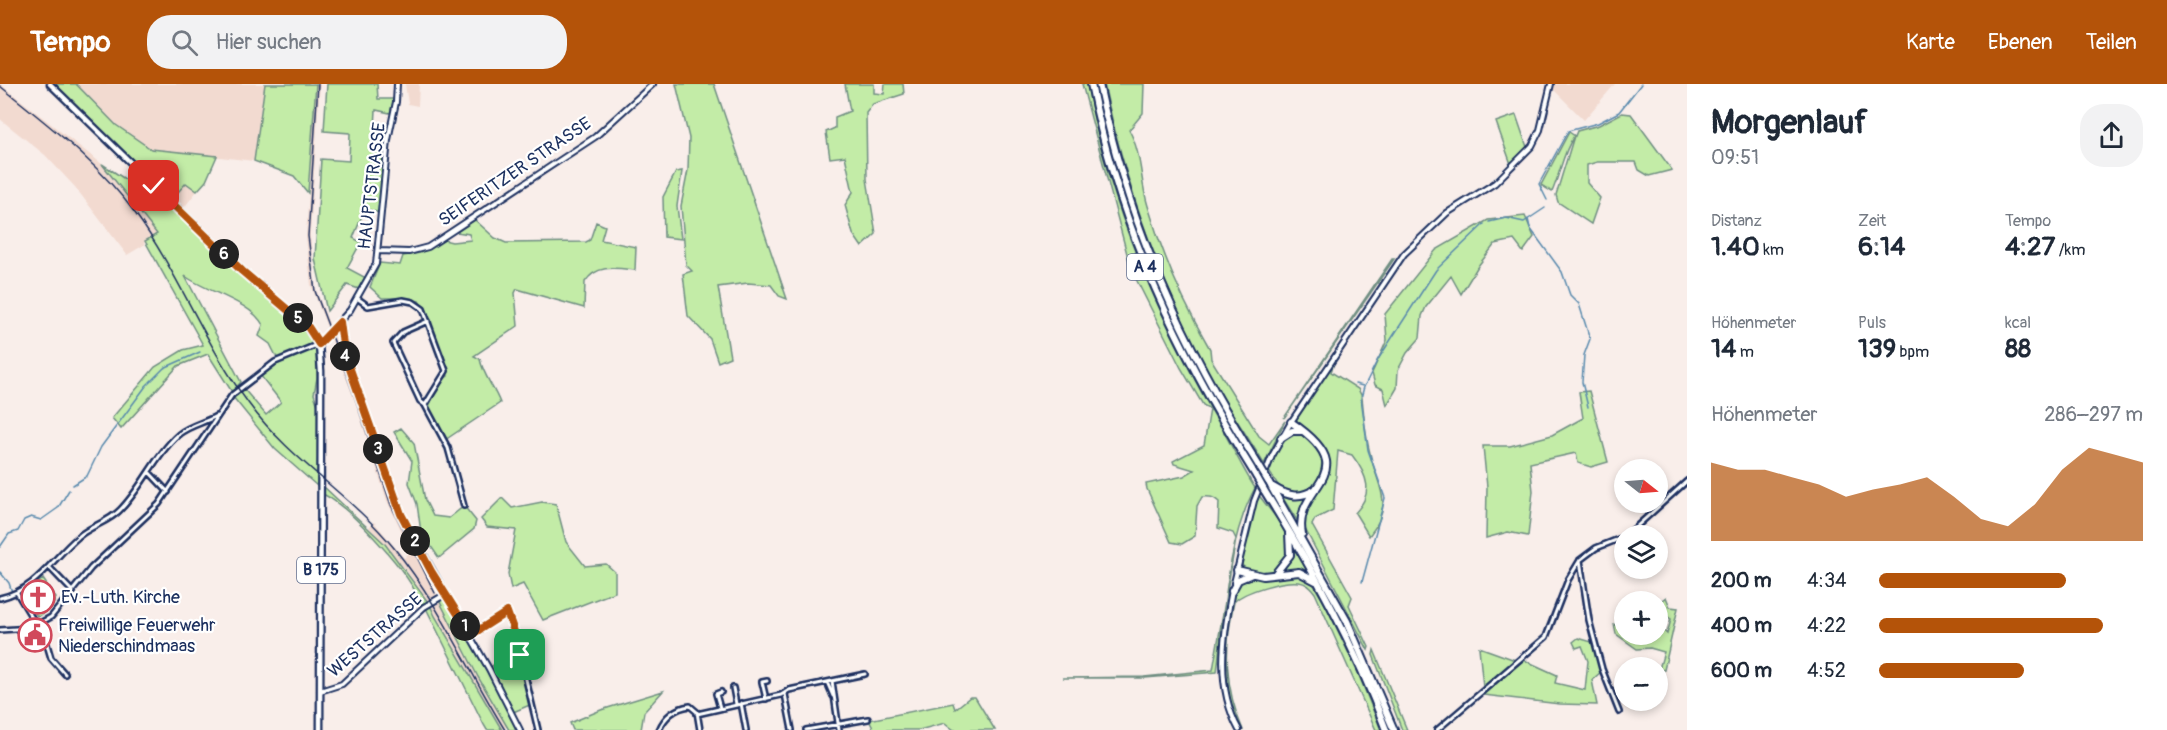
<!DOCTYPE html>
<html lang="de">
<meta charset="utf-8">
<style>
body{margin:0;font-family:Pangolin,sans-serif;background:#f2f2f3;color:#1f2937;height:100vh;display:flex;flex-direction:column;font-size:22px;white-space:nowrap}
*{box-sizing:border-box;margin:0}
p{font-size:20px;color:#747a83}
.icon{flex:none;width:33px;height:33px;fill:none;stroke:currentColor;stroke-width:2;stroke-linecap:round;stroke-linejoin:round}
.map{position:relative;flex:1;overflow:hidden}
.sheet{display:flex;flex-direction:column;background:#fff;width:480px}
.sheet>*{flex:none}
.needle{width:39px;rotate:107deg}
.buttons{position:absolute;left:1614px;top:375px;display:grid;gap:12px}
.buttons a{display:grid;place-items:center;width:54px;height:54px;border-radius:50%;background:#fff;box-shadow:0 3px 9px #0003;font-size:30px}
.pin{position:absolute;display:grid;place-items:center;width:51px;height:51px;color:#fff;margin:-26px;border-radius:12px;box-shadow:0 3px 9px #0006}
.km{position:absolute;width:30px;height:30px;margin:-15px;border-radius:50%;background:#222;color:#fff;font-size:16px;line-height:30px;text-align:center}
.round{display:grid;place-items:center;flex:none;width:63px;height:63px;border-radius:24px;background:#f2f2f3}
.overview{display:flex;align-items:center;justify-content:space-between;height:102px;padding:0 24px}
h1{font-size:33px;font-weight:700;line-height:45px}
.figures{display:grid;grid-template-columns:repeat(3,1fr);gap:9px;height:102px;padding:6px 24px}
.figures div{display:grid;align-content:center}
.figures b{font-size:26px;font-weight:700}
.figures small{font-size:16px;font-weight:400}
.figures p{font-size:16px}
.chart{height:168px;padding:12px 24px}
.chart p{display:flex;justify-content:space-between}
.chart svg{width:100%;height:108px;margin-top:6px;fill:#b45309;opacity:.7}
ul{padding:0 24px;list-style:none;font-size:20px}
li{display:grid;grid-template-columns:96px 72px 1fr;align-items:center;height:45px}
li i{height:15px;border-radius:8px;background:#b45309}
header{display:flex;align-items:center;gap:36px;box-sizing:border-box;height:84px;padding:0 30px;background:#b45309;color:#fff}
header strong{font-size:28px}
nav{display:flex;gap:33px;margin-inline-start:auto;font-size:21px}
.search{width:420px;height:54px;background:#f2f2f3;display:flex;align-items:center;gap:15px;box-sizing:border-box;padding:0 21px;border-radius:24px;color:#747a83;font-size:22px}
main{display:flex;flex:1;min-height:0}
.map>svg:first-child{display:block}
.built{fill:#f2dad0}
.green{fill:#c3eca7;stroke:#6f8e82;stroke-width:1.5}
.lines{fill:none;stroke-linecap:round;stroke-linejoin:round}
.stream{stroke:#5889ad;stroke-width:1.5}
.street-casing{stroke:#1b2f5e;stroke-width:8}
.secondary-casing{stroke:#1b2f5e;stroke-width:8}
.primary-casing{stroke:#1b2f5e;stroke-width:9}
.highway-casing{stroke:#1b2f5e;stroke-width:10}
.street{stroke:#fff;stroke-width:3}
.secondary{stroke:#fff;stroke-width:4}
.primary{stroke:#fff;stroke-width:4.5}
.highway{stroke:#fff;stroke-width:6}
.rail{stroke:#1b2f5e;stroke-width:1.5}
.highway-bridge-casing{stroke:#1b2f5e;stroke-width:10;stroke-linecap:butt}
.highway-bridge{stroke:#fff;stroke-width:6}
.route-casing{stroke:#fff;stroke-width:12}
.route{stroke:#b45309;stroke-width:8}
.labels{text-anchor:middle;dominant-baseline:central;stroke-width:4.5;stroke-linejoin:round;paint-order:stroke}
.shield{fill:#fff;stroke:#5f6d8e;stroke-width:1.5}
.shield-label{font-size:16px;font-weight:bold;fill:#1b2f5e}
.street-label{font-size:18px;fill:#1b2f5e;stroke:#fff}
.poi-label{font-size:18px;fill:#1b2f5e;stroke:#fff;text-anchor:start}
</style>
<header>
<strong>Tempo</strong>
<div class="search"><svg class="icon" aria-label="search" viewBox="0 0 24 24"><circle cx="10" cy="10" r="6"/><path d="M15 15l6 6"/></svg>Hier suchen</div>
<nav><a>Karte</a><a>Ebenen</a><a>Teilen</a></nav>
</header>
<main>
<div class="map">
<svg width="1687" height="646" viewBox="0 0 1687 646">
<rect width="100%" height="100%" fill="#f9eeea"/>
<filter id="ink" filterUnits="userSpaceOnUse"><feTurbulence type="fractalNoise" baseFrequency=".0167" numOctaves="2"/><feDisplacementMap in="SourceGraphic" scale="12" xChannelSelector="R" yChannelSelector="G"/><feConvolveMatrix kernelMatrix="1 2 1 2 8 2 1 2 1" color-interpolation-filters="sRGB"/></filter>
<g filter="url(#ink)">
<path class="built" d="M0 0 102 80 158 151 145 156 144 161 127 171 75 103 45 71 0 35Z
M76 0H265L254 77 151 65 116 41Z
M316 0H320L310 151 316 206 351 297 394 423 466 571 507 642 502 646 428 518 406 486 369 443 374 438 404 474 411 467 387 417 356 321 311 201 306 153Z
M405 0H419L418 22 408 20Z
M1551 0H1615L1584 36 1550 2Z
M186 98 197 107 183 125 172 114Z"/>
<path class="green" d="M55 0H76L116 41 151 65 217 72 206 97 197 107 186 99 172 115Z
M265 0H316L308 109 294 92 254 77Z
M327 0H377L378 15H394L390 29 376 26 375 44 387 47 380 129 365 125 353 154 361 158 347 184 366 194 359 205 347 201 327 227 315 175 321 75 349 77 350 49 324 47Z
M676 0H714L787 215 779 212 771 201 748 199 718 203 730 273 718 278 710 255 688 232 683 190 692 187 686 181 681 122 688 86 689 54Z
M845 0H874V9L884 10 885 0H903L904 10 873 20 866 29 867 95 876 150 862 163 853 150 845 121 853 108 845 72 830 74 826 48 835 44V33L850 27Z
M1082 0H1087C1109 124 1160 237 1222 345 1233 364 1244 387 1255 404 1227 456 1224 530 1217 588L1145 594H1063L1144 593 1213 586 1236 455 1233 449 1218 444 1219 418C1214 413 1210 412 1202 413L1197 422 1195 452 1182 460 1171 458 1147 405 1146 400 1184 392 1194 386 1174 380 1173 377 1204 361 1210 325 1203 321 1181 284 1131 185Z
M1104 0H1144L1143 29 1129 46C1142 69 1140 97 1148 122 1162 170 1185 222 1210 265L1211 275 1259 352 1269 360 1285 337 1264 380C1248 353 1228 324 1212 295 1161 201 1126 104 1104 0Z
M1622 29 1631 30 1672 86 1649 92 1639 86 1636 78H1597L1587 81V99L1600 114 1591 140 1558 118 1556 111 1574 52C1563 68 1560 90 1552 108L1541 101 1569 48 1575 52 1577 47 1599 41Z
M1516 31 1527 63 1511 80 1496 38Z
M102 80 137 103 142 106 148 102 294 235 313 256 314 259 309 261 316 266 317 294 314 310 319 325 317 402 275 365 233 313 243 304 266 331 281 318 260 291 279 278 270 260 259 252 263 241C251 218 207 208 185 192L241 298 232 308 208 270 178 282 121 345 112 334 155 283 183 266 203 261 145 157 157 150Z
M682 87 677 122 681 155 664 153 663 113 676 88Z
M1525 132 1534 153 1523 168 1514 156 1495 160 1478 182 1461 210 1451 192 1426 223 1422 232 1420 254 1407 269 1398 286 1397 304 1387 321 1383 305 1375 301 1372 289 1387 256 1385 230 1436 166 1488 136Z
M475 136 495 154 506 159 586 158 590 156 596 138 605 142 601 156 636 163 635 186C616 184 597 180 585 198L584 224 517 205 515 209 518 242 474 272 480 275C483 291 494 303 500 319L445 356 428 325 439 299 448 292 430 235 419 217 405 214H382L370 203 380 179 400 181 403 172 420 169 444 156 452 158 471 156 469 150 457 148Z
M1392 175H1394L1284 334Z
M1335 276 1331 288 1358 305 1362 313C1364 332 1365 351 1370 369 1377 403 1396 419 1369 452L1355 429C1374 409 1368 392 1352 371L1338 367 1333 426 1315 435 1312 441 1352 513 1349 521 1369 563 1368 566 1302 439C1304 432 1306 422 1310 417 1324 398 1338 381 1320 358 1313 349 1301 345 1296 335Z
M1589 307 1608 378 1591 383 1578 379 1576 369 1530 379 1533 407 1528 452 1508 448 1486 454 1487 403 1483 362H1510L1552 351 1583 334 1579 308Z
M401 344 414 359 425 416 433 432 449 434 464 422 476 437 474 445 439 474 421 448 417 420 409 399 412 377 394 348Z
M1292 349 1305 350C1324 373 1327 377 1314 404L1294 411 1280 404 1268 386 1281 361Z
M323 402 385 460 428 518 421 520C411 490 351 424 323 410Z
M1313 409 1301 424 1298 438 1281 411Z
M1258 410C1268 424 1284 440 1288 458 1294 485 1252 501 1241 479Z
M502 414 512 424 542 418 556 420 566 458 585 482 606 480 615 488V508L543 536 523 500 511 505 508 490 516 446 487 443 481 435Z
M1292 461 1309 489 1308 490 1293 485 1281 488 1289 477Z
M1296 488 1311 496 1327 524 1358 589 1381 646H1376L1315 509C1311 503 1307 499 1299 498 1284 496 1244 507 1234 518 1224 563 1224 603 1243 646H1240C1236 634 1230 623 1228 611 1223 584 1222 506 1249 492L1269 494Z
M43 495 56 514 52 523 38 533 21 512Z
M444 513 447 514 488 585 519 646H509L478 593 439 516Z
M1666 513 1670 523 1678 524 1664 586 1659 585 1664 568 1650 564 1637 565 1616 550 1614 540 1624 541V550H1658V541L1667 550 1671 535 1658 526V519Z
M430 521 435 532 502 646H487L484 641 426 524Z
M1578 554 1592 558 1602 587 1592 596 1597 621 1560 620 1483 611 1524 576 1557 591 1555 599 1585 606 1588 577 1582 562 1576 564 1573 558Z
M1479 563 1518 577 1483 603Z
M518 565 532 620 511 629 489 585 503 572Z
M1374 566 1407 646H1402L1373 571Z
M663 607 644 628 641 646H573L570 639 601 626Z
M970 613H975L995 646H954L945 639 919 646H874L869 636 953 619 955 625Z"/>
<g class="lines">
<path class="stream" d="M1547 116 1539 100 1568 47 1598 39 1619 28 1641 0
M1528 135 1530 144 1562 188 1570 211 1579 220 1590 255 1584 271 1582 298 1588 323
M1489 138 1506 134 1524 138 1545 124
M1355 300 1363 302
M73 401 87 392 101 363 146 302 164 284 200 268
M0 463 9 450 18 447 24 436 31 433 41 436 58 424 69 406
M0 488 9 499 12 508
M1362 498 1385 414 1368 366 1361 314 1364 303 1377 277 1436 186 1484 140
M0 517 12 513"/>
<g class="street-casing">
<path id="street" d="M357 214 368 222 403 216 413 218 423 225 446 287 425 321 448 364 464 422
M340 238 344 268 401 430 446 510
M425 321 420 317 393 259 403 248 428 237
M149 388 168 408
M1626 452 1687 397
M1580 476 1589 536 1602 585 1619 628
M50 484 73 508
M17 509 46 557 51 574 65 590
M0 514C37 505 51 476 78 453 90 442 109 438 120 426 142 404 155 371 179 350 190 341 204 339 216 332
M0 546 31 544 51 533 91 484 159 420 232 311 275 278 319 260
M471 551 506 528 516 553 538 646
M832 597 839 646
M827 598 833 612
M733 604 736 620
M785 610 792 646
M766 615 762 598 767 597
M741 619 746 646
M720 624 716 610 721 608
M697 630 781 611 789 606 865 590
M659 646C665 632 675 624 690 622L697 628 700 646
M806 646 868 635
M1437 646 1546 553 1568 496 1580 476 1596 464 1624 453"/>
</g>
<g class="secondary-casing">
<path id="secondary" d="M379 167 409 168 428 163 595 53 653 0
M319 260 350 226 376 180 388 56 396 18 397 0
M1234 499 1254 417 1272 372 1291 338 1404 170 1447 129 1495 99 1532 62 1540 46 1551 0
M1232 506C1223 553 1215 602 1239 646
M320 607 342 600 424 523 446 510 489 585 520 646"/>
</g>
<g class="primary-casing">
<path id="primary" d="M50 0 242 187 308 243 319 260 321 287 320 646"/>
</g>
<g class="highway-casing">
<path id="highway" d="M1091 0C1120 146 1178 267 1256 392
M1099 0C1129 144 1182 259 1259 382
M1291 338C1369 391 1292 400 1302 450
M1281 354 1292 347H1302
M1268 397 1347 537 1394 646
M1273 403C1289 413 1300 415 1316 405
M1264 406C1311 482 1355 561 1386 646
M1237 486 1263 492 1299 488 1316 497
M1275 490 1290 471 1289 449
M1232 507 1238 496 1252 490"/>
</g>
<use href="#street" class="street"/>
<use href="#secondary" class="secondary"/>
<use href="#primary" class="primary"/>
<use href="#highway" class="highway"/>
<path class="rail" d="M318 0 308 152 315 207 355 313 391 421 435 509
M0 2C48 41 98 78 135 129 179 189 205 261 249 320 290 376 351 411 394 464 439 519 468 586 505 646"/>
<g class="highway-bridge-casing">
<path id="highway-bridge" d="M1259 382 1268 397
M1256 392 1264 406"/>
</g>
<use href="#highway-bridge" class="highway-bridge"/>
</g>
</g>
<g class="lines" filter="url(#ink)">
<g class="route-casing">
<path id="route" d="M154 102 242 187 308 243 319 260 340 238 344 268 401 430 431 487 471 551 507 528 516 553 520 571"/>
</g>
<use href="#route" class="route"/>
</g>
<defs>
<g id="church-ring" transform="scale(1.725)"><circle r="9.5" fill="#fff" stroke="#d1495b" stroke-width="1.5"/><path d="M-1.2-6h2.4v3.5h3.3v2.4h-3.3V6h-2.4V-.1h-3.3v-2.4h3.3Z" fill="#d1495b"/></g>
<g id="civic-ring" transform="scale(1.725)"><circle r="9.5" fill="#fff" stroke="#d1495b" stroke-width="1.5"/><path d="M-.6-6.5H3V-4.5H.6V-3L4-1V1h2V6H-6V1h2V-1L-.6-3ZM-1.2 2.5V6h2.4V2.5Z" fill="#d1495b"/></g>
</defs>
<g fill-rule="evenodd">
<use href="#church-ring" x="38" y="513"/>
<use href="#civic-ring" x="35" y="551"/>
</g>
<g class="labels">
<g class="shield">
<rect x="1127" y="170" width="36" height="26" rx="4.5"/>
<rect x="297" y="473" width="48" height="26" rx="4.5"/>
</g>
<g class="shield-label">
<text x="1145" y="183">A 4</text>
<text x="321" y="486">B 175</text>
</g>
<g class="street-label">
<text transform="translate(515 88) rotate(-34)">SEIFERITZER STRASSE</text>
<text transform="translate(372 102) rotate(-83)">HAUPTSTRASSE</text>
<text transform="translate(375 551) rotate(-41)">WESTSTRASSE</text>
</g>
<g class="poi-label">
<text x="61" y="513">Ev.-Luth. Kirche</text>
<text x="58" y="541">Freiwillige Feuerwehr<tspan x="58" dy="21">Niederschindmaas</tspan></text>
</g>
</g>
</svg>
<div class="buttons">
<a><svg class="needle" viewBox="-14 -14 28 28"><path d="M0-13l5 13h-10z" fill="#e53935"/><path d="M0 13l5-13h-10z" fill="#747a83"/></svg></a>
<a><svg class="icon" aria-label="layers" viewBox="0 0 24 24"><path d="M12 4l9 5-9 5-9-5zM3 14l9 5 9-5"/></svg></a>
<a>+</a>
<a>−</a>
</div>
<div class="pin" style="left:520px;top:571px;background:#1e9e55"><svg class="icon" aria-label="arrive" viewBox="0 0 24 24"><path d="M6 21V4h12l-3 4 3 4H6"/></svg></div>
<div class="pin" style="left:154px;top:102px;background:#d93025"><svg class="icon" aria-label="check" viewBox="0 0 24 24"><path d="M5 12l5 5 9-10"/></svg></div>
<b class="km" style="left:465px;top:542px">1</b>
<b class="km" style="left:415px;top:457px">2</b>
<b class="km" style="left:378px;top:365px">3</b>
<b class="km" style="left:345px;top:272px">4</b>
<b class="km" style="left:298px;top:234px">5</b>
<b class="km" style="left:224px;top:170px">6</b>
</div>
<section class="sheet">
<div class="overview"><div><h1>Morgenlauf</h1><p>09:51</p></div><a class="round"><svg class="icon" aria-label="share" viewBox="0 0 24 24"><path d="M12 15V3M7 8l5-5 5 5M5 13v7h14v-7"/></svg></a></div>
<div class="figures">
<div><p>Distanz</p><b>1.40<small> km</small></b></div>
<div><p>Zeit</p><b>6:14</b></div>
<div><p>Tempo</p><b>4:27<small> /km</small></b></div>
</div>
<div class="figures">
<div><p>Höhenmeter</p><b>14<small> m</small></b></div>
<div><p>Puls</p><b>139<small> bpm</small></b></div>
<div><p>kcal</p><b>88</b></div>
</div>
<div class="chart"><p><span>Höhenmeter</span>286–297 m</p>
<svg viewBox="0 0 160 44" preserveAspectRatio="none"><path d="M0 44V12L10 15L20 15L30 18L40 21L50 26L60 23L70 21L80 18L90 26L100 35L110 38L120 29L130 15L140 6L150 9L160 12V44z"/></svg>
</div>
<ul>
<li><b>200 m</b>4:34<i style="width:71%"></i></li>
<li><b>400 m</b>4:22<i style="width:85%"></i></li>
<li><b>600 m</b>4:52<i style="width:55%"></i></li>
</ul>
</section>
</main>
